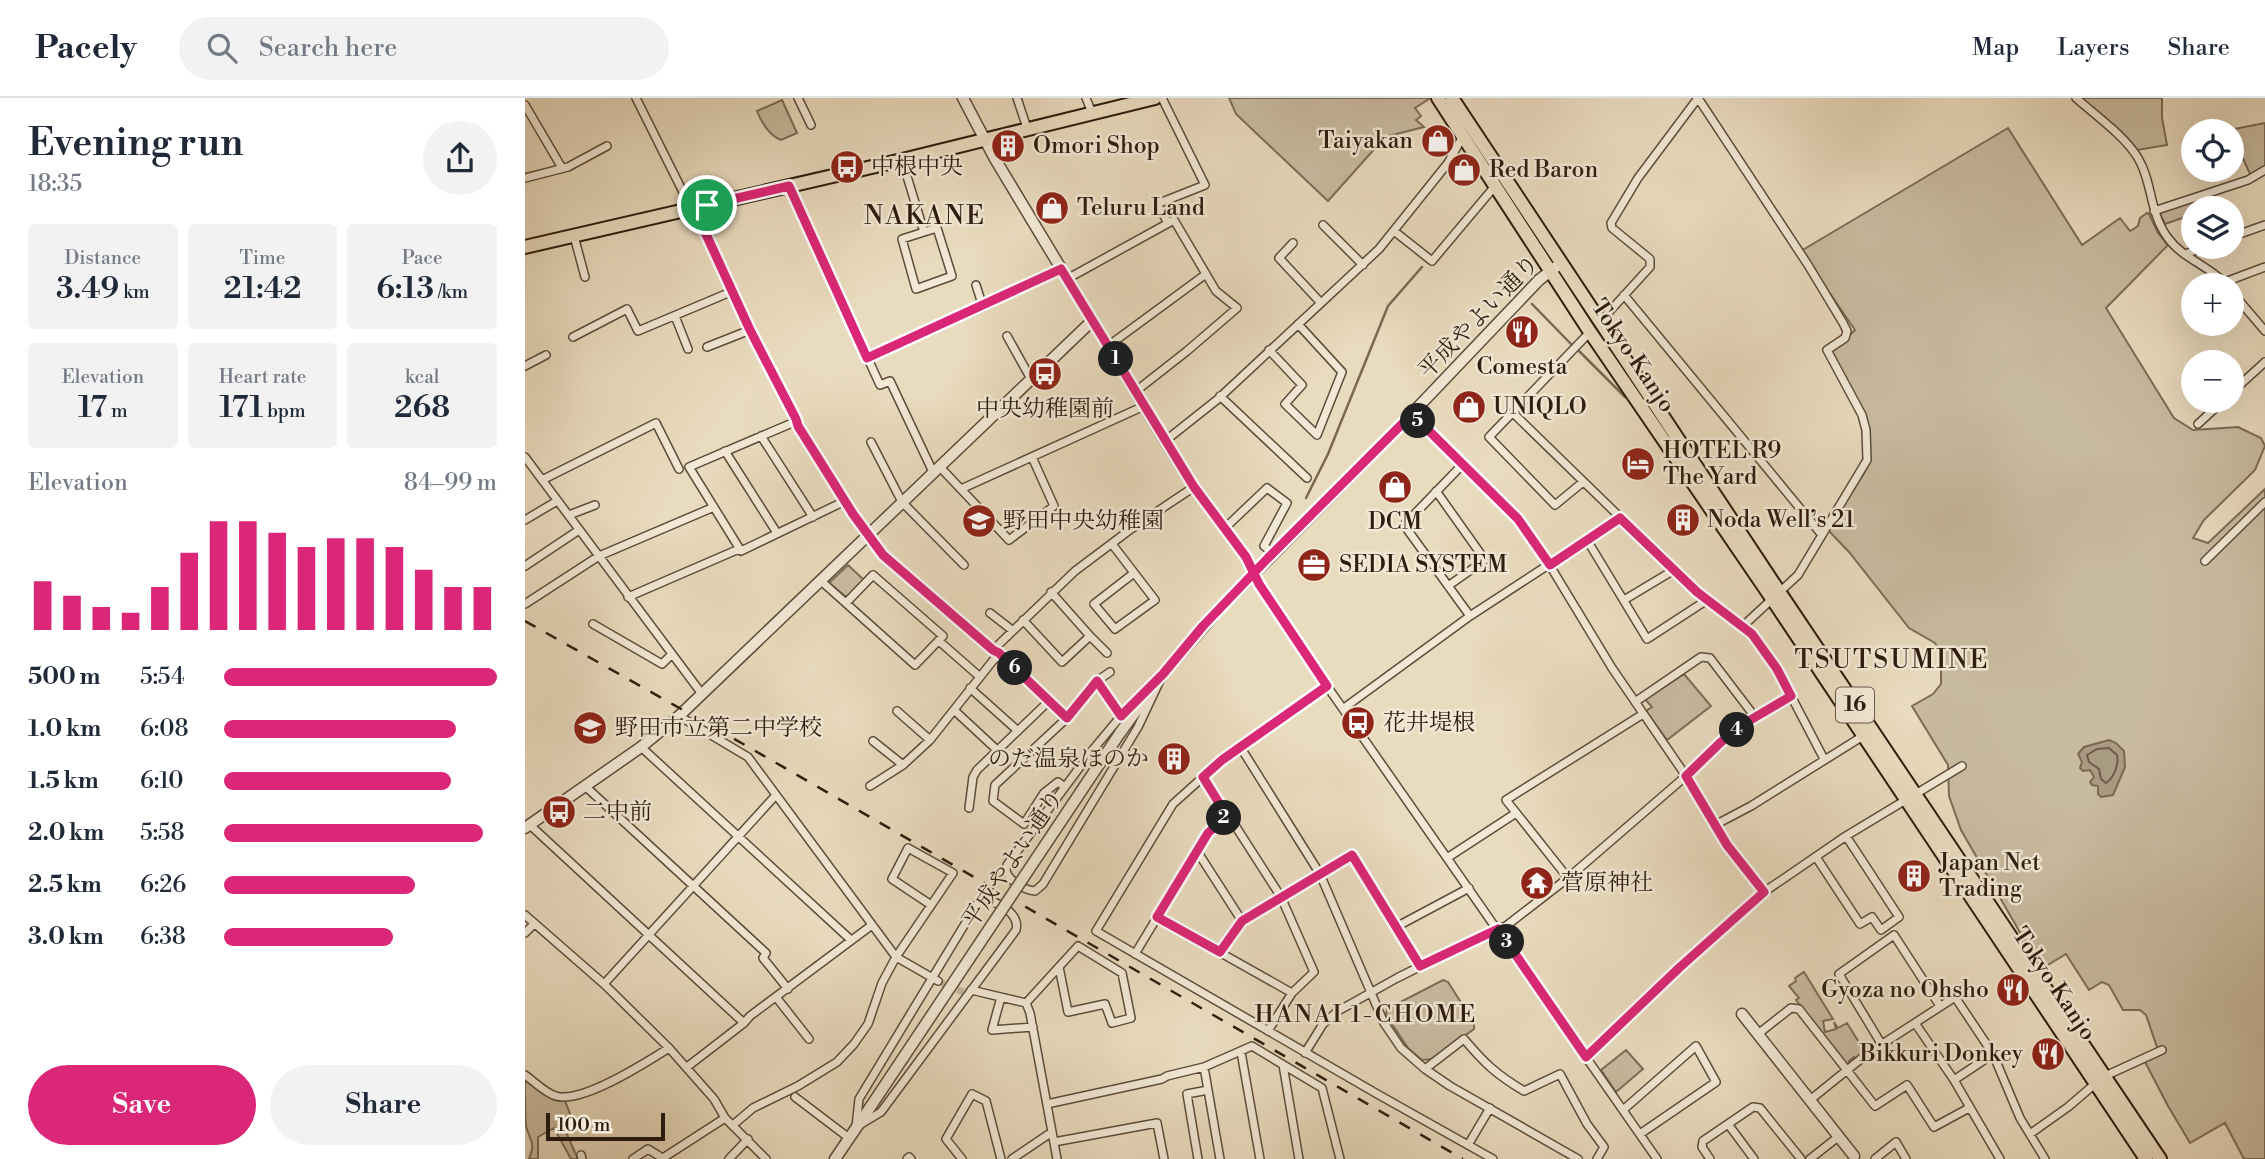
<!DOCTYPE html>
<meta charset="utf-8">
<style>
body{margin:0;font-family:"Libre Bodoni","Noto Serif JP",serif;background:#f2f2f3;color:#1f2937;height:100vh;display:flex;flex-direction:column;font-size:26px;white-space:nowrap}
*{box-sizing:border-box;margin:0}
p{font-size:23px;color:#747a83}
.icon{flex:none;width:38px;height:38px;fill:none;stroke:currentColor;stroke-width:2;stroke-linecap:round;stroke-linejoin:round}
.map{position:relative;flex:1;overflow:hidden}
.panel{display:flex;flex-direction:column;background:#fff;width:525px}
.panel>*{flex:none}
.tools{position:absolute;left:1656px;top:21px;display:grid;gap:14px}
.tools a{display:grid;place-items:center;width:63px;height:63px;border-radius:50%;background:#fff;box-shadow:0 7px 28px #0002;font-size:35px}
.scale{position:absolute;left:21px;bottom:18px;width:119px;box-sizing:border-box;padding-left:7px;border:4px solid #2e1c0e;border-top:0;font-size:19px;line-height:24px;white-space:nowrap;color:#2e1c0e;-webkit-text-stroke:5px #f1e8d5;paint-order:stroke}
.pin{position:absolute;display:grid;place-items:center;width:60px;height:60px;color:#fff;margin:-30px;border:4px solid #fff;border-radius:50%;box-shadow:0 2px 7px #0007}
.km{position:absolute;width:35px;height:35px;margin:-18px;border-radius:50%;background:#222;color:#fff;font-size:19px;line-height:35px;text-align:center}
.round{display:grid;place-items:center;flex:none;width:74px;height:74px;border-radius:37px;background:#f2f2f3}
.head{display:flex;align-items:center;justify-content:space-between;height:119px;padding:0 28px}
h1{font-size:38px;font-weight:600;line-height:52px}
.metrics{display:grid;grid-template-columns:repeat(3,1fr);gap:10px;height:119px;padding:7px 28px}
.metrics div{display:grid;align-content:center;border-radius:7px;background:#f2f2f3;text-align:center}
.metrics b{font-size:30px;font-weight:600}
.metrics small{font-size:19px;font-weight:400}
.metrics p{font-size:19px}
.chart{height:196px;padding:14px 28px}
.chart p{display:flex;justify-content:space-between}
.chart svg{width:100%;height:126px;margin-top:7px;stroke:#db2777;stroke-width:6}
.action{display:flex;gap:14px;margin-top:auto;padding:14px 28px}
.action a{flex:1;height:80px;border-radius:42px;background:#db2777;color:#fff;font-size:28px;font-weight:600;line-height:80px;text-align:center}
.action a+a{background:#f2f2f3;color:#1f2937}
ul{padding:0 28px;list-style:none;font-size:23px}
li{display:grid;grid-template-columns:112px 84px 1fr;align-items:center;height:52px}
li i{height:18px;border-radius:9px;background:#db2777}
header{display:flex;align-items:center;gap:42px;box-sizing:border-box;height:98px;padding:0 35px;background:#fff;border-bottom:2px solid #e0e1e3}
header strong{font-size:33px}
nav{display:flex;gap:38px;margin-inline-start:auto;font-size:24px}
.search{width:490px;height:63px;background:#f2f2f3;display:flex;align-items:center;gap:18px;box-sizing:border-box;padding:0 24px;border-radius:38px;color:#747a83;font-size:26px}
main{display:flex;flex:1;min-height:0}
.map>svg:first-child{display:block}
.green{fill:#c9bba0;stroke:#7c6c57;stroke-width:2}
.water{fill:#a99a82;stroke:#786854;stroke-width:2}
.lines{fill:none;stroke-linecap:round;stroke-linejoin:round}
.shore{stroke:#6c5b48;stroke-width:2}
.stream{stroke:#786854;stroke-width:2.5}
.minor-tunnel{stroke:#c4b59b;stroke-width:7;stroke-dasharray:7 3.5;stroke-linecap:butt}
.minor-casing{stroke:#5d4c3a;stroke-width:10}
.tertiary-casing{stroke:#5d4c3a;stroke-width:13}
.primary-casing{stroke:#2e1c0e;stroke-width:16}
.trunk-casing{stroke:#2e1c0e;stroke-width:16}
.minor{stroke:#f1e8d5;stroke-width:7}
.tertiary{stroke:#f1e8d5;stroke-width:10}
.primary{stroke:#e9dbbe;stroke-width:12}
.trunk{stroke:#e9dbbe;stroke-width:12}
.rail{stroke:#2e1c0e;stroke-width:2.5;stroke-dasharray:12 12;stroke-linecap:butt}
.tertiary-bridge-casing{stroke:#5d4c3a;stroke-width:13;stroke-linecap:butt}
.tertiary-bridge{stroke:#f1e8d5;stroke-width:10}
.route-casing{stroke:#fff;stroke-width:14}
.route{stroke:#db2777;stroke-width:9}
.labels{text-anchor:middle;dominant-baseline:central;stroke-width:5;stroke-linejoin:round;paint-order:stroke}
.shield{fill:#f1e8d5;stroke:#68594a;stroke-width:2}
.shield-label{font-size:21px;font-weight:bold;fill:#2e1c0e}
.poi-label{font-size:23px;fill:#2e1c0e;stroke:#f1e8d5;text-anchor:start}
.street-label{font-size:23px;fill:#2e1c0e;stroke:#f1e8d5}
.neighbourhood-label{font-size:24px;letter-spacing:2px;fill:#2e1c0e;stroke:#f1e8d5}
.quarter-label{font-size:26px;letter-spacing:2px;fill:#2e1c0e;stroke:#f1e8d5}
</style>
<header>
<strong>Pacely</strong>
<div class="search"><svg class="icon" aria-label="search" viewBox="0 0 24 24"><circle cx="10" cy="10" r="6"/><path d="M15 15l6 6"/></svg>Search here</div>
<nav><a>Map</a><a>Layers</a><a>Share</a></nav>
</header>
<main>
<section class="panel">
<div class="head"><div><h1>Evening run</h1><p>18:35</p></div><a class="round"><svg class="icon" aria-label="share" viewBox="0 0 24 24"><path d="M12 15V3M7 8l5-5 5 5M5 13v7h14v-7"/></svg></a></div>
<div class="metrics">
<div><p>Distance</p><b>3.49<small> km</small></b></div>
<div><p>Time</p><b>21:42</b></div>
<div><p>Pace</p><b>6:13<small> /km</small></b></div>
</div>
<div class="metrics">
<div><p>Elevation</p><b>17<small> m</small></b></div>
<div><p>Heart rate</p><b>171<small> bpm</small></b></div>
<div><p>kcal</p><b>268</b></div>
</div>
<div class="chart"><p><span>Elevation</span>84–99 m</p>
<svg viewBox="0 0 160 44" preserveAspectRatio="none"><path d="M5 44V27M15 44V32M25 44V36M35 44V38M45 44V29M55 44V17M65 44V6M75 44V6M85 44V10M95 44V15M105 44V12M115 44V12M125 44V15M135 44V23M145 44V29M155 44V29"/></svg>
</div>
<ul>
<li><b>500 m</b>5:54<i style="width:100%"></i></li>
<li><b>1.0 km</b>6:08<i style="width:85%"></i></li>
<li><b>1.5 km</b>6:10<i style="width:83%"></i></li>
<li><b>2.0 km</b>5:58<i style="width:95%"></i></li>
<li><b>2.5 km</b>6:26<i style="width:70%"></i></li>
<li><b>3.0 km</b>6:38<i style="width:62%"></i></li>
</ul>
<div class="action"><a>Save</a><a>Share</a></div>
</section>
<div class="map">
<svg width="1740" height="1061" viewBox="0 0 1740 1061">
<rect width="100%" height="100%" fill="#e9dbbe"/>
<filter id="stains"><feTurbulence type="fractalNoise" baseFrequency=".00286" numOctaves="4"/><feColorMatrix values="0 0 0 0 .2 0 0 0 0 .09 0 0 0 0 .02 0 0 0 .5 -.17"/></filter>
<radialGradient id="worn" r=".72"><stop offset=".6" stop-color="#630" stop-opacity="0"/><stop offset="1" stop-color="#630" stop-opacity=".3"/></radialGradient>
<path class="green" d="M704 0H904V1L890 10 896 18 891 22 899 29 860 39 803 103 711 16Z
M1556 0H1637V20L1642 47 1612 52Z
M257 2 272 35 256 42C245 38 236 24 232 13Z
M1740 25V70L1726 78 1711 45 1706 43V33H1699Z
M1483 30 1557 147 1595 120 1605 133 1613 128 1615 120 1622 115 1624 116 1633 135 1643 147 1581 210 1649 320 1668 332 1713 329 1736 340 1740 348 1730 372 1679 422 1668 440 1683 445 1740 391V1061H1719L1700 1025 1665 1045 1643 1008 1619 962 1633 952 1621 917 1615 912H1598L1584 887 1577 884 1564 892 1541 856 1516 871 1436 732 1424 698 1423 667 1387 608 1408 596 1416 586V555L1410 545 1384 530 1324 454 1303 432 1339 375 1345 361V344L1307 254 1330 232 1276 153Z
M1669 103 1672 110H1668V131L1665 132 1660 119 1640 126 1635 116 1636 114Z
M323 467 339 482 324 499 320 498 304 485Z
M1159 576 1186 608 1142 642 1121 613 1127 609 1120 601Z
M1279 874 1308 921 1298 923 1300 934 1311 931 1309 924 1313 930 1322 925 1340 954 1331 961 1329 959 1324 963 1325 966 1320 965 1271 902 1274 900 1264 888 1271 883 1270 880Z
M918 882 923 884 949 925V931L907 961 897 962 883 950 861 917 862 911Z
M1101 952 1118 971 1091 994 1076 972Z
M0 982 29 1002 40 1003 46 1018 35 1021 53 1061H46L29 1030 13 1039V1061H4C11 1043 5 1044 1 1028 0 1015 0 995 0 982Z"/>
<path class="water" d="M1584 642 1591 645 1599 653 1600 669 1588 697 1576 699 1573 696V688L1567 687 1565 684 1569 679 1565 672 1558 673 1555 670 1557 664 1553 656 1559 649Z"/>
<g class="lines">
<path class="shore" d="M1584 650 1592 657C1594 666 1589 680 1581 685L1576 681 1574 671 1564 664 1562 657 1572 651Z"/>
<path class="stream" d="M1007 206 1047 247
M1053 252 1100 299
M781 400 803 356 863 208 897 169"/>
<path class="minor-tunnel" d="M413 883 443 896"/>
<g class="minor-casing">
<path id="minor" d="M111 0 163 104 168 110 225 232 271 321 273 328 328 416 358 457 468 552 474 555 542 620
M273 0 286 27
M492 0 502 30
M561 0 567 15
M637 0 680 87 632 106 643 125
M1173 0 1283 167 1318 225 1322 233 1320 240 1302 252 1337 317 1341 332 1342 362 1273 477 1218 528
M1551 0C1570 17 1600 38 1613 60 1628 85 1624 115 1643 140 1658 161 1685 168 1702 187
M0 7 37 70
M377 62 399 134 412 130 427 178 391 191 377 141 399 134
M0 80 43 69 82 48
M264 88 355 287 365 283 408 374
M1629 113 1723 82 1740 72
M798 127 838 167
M869 133 907 163 970 88
M49 138 60 179
M1706 139 1740 127
M768 145 754 160 796 205
M1660 156 1680 149
M542 181 649 122 691 193 712 210 662 253 611 293
M1700 184 1740 169
M451 187 458 209
M1706 193 1740 233
M1099 197 1297 437
M150 218 163 251
M1074 225 1125 169V161L1087 130 1086 125 1113 80 1173 0
M482 238 506 281
M48 239 102 211 113 233 208 193
M583 248 681 176
M182 249 225 232
M744 252 777 287 760 306 792 337 817 274 773 226
M342 260 458 209 536 171
M0 268 21 257
M1706 295 1740 264
M695 298 782 380
M988 315 1172 494 1227 536 1252 571 1299 661
M886 316 973 399 1007 438 1087 570 1161 678 1203 747 1239 794
M272 323 164 369 216 453 320 403
M1673 326 1698 303
M236 338 288 419
M640 343 693 301 854 151 923 65 938 38
M346 344 377 404 439 467
M200 353 252 435
M0 359 177 596
M938 366 879 427 945 518
M414 368 484 442 529 408 507 359
M17 382 131 325 154 371
M1058 384 1030 407 964 339 1066 233
M436 391 619 308
M911 393 960 462 923 488
M44 417 70 407
M0 422 32 403
M699 431 742 390 762 405 739 448 748 455
M1062 442 1122 541 1182 502
M587 446 630 502 590 531 569 506 609 475
M1680 463 1740 404
M0 468 54 432
M729 476 734 486 802 588 1132 1061
M295 482 390 567 418 538 348 477 321 505
M103 499 214 451
M1099 502 1149 472
M0 506 74 458 189 409
M465 515 487 532
M498 522 537 564 565 538 526 494
M68 526 137 566 147 556
M565 538 582 555
M414 543 455 579
M468 552 550 473 606 431 669 389
M638 576 613 629 518 786 510 793C499 792 484 783 481 773L482 767 566 654 596 618Z
M572 583 596 618
M802 588 697 662 648 706 571 833 854 997 968 1061
M445 590 493 633
M1110 604 1176 559 1185 560 1230 619
M819 610 945 518 1095 420
M429 612 472 652
M372 613 405 642
M154 618 223 659 371 859 413 883
M348 643 378 667
M116 649 326 842
M716 650 795 776 859 925 876 950 900 971 925 988 1053 1061
M679 679 756 799 789 874 767 895 743 933
M60 688 241 855 238 860 263 891
M345 688 378 667 405 642 474 555
M540 689 533 684 519 695 499 726 468 703 470 687 542 620 572 583 585 574
M444 710 448 679 452 672 525 602
M5 727 219 925
M1190 727 1226 708 1338 638
M672 753 717 823
M1291 759 1335 826 1347 819 1356 832 1374 819 1321 738
M922 760 991 715
M1043 780 981 702 1118 616
M462 801C475 806 495 816 491 832L356 1014 331 1029 334 1001 452 806Z
M0 817 79 886 144 950 189 1001 200 1020 241 1061
M632 819 767 895
M871 829 944 790
M0 835 9 826
M695 854 705 837 717 823 827 757 895 868
M610 856 683 735 702 718
M79 886 251 697
M446 892 501 905 505 915 532 1061
M251 899 284 941
M476 899 467 932 508 929
M501 905 553 848 597 875 606 920 587 925 580 906 543 914 534 869
M1390 925 1429 982 1475 1061
M1233 936 1266 910 1274 911 1350 1008 1382 987 1409 1029 1444 1010
M1357 947 1314 876 1369 837 1415 908
M716 954 735 1061
M780 955 798 926 813 913 872 880 962 835 981 828 1043 780 1161 678 1196 644 1222 624 1266 598
M1061 959 1154 870 1239 794 1321 738 1437 668
M758 967 774 1061
M162 969 219 925 225 918 347 827
M679 969 695 1061
M900 971 939 941C959 965 972 977 999 993L1035 976 1062 1026 1079 1049 1072 1061
M0 977C10 984 20 995 31 998 57 1006 122 964 144 950
M1429 982 1468 956
M270 999 324 1040
M1285 1002 1342 956 1430 899 1468 956 1495 1020 1520 1061
M522 1006 637 981 642 978 679 969 727 948 797 990 815 1061
M1098 1012 1171 948 1191 984 1115 1036
M1203 1026 1229 1061
M208 1027 228 1010 273 988 312 964 329 946 343 926 357 885 371 859 428 775 383 750 367 781 406 807
M1505 1036 1543 1009 1578 979 1637 952
M529 1044 632 1025 639 1061
M943 1047 965 1010
M56 1057 57 1061
M138 1060 200 1020
M108 1061 123 1051 139 1061
M204 1061 223 1041
M382 1061 384 1059 386 1061
M437 1061 421 1041 447 996 461 1003 476 1061
M487 1061 527 1034
M673 1061 662 996 683 992
M1185 1061 1177 1049 1178 1043 1228 1009 1235 1010 1276 1061
M1285 1061 1313 1039
M1350 1061 1371 1044 1381 1061"/>
</g>
<g class="tertiary-casing">
<path id="tertiary" d="M438 0 470 61 640 343 669 389 721 459 729 476
M595 635 638 576 694 511 876 327 1014 182 1036 165
M0 730 116 649 154 618 567 223
M1217 916 1329 1058
M310 1061 346 1008"/>
</g>
<g class="primary-casing">
<path id="primary" d="M0 149 377 62 630 0"/>
</g>
<g class="trunk-casing">
<path id="trunk" d="M913 0 1065 234 1248 502 1621 1061
M927 0 1255 495 1635 1061"/>
</g>
<use href="#minor" class="minor"/>
<use href="#tertiary" class="tertiary"/>
<use href="#primary" class="primary"/>
<use href="#trunk" class="trunk"/>
<path class="rail" d="M0 523 220 647 938 1061"/>
<g class="tertiary-bridge-casing">
<path id="tertiary-bridge" d="M346 1008 595 635"/>
</g>
<use href="#tertiary-bridge" class="tertiary-bridge"/>
</g>
<g class="lines">
<g class="route-casing">
<path id="route" d="M182 107 264 88 342 260 536 171 669 389 721 459 734 486 802 588 697 662 678 679 702 718 683 735 632 819 695 854 717 823 827 757 895 868 973 831 1061 959 1154 870 1239 794 1202 747 1161 678 1196 644 1222 624 1266 598 1252 571 1227 536 1172 494 1095 420 1025 467 993 421 887 316 743 460 678 528 638 576 596 618 572 583 542 620 474 555 468 552 358 457 328 416 273 328 271 321 225 232 169 110 182 107"/>
</g>
<use href="#route" class="route"/>
</g>
<defs>
<g id="shop-disc" transform="scale(1.75)"><circle r="9.5" fill="#8f2418" stroke="#f1e8d5"/><path d="M-5-2.5h2.3a2.7 3.5 0 0 1 5.4 0H5L5.5 6h-11ZM-1.5-2.5h3a1.5 2.3 0 0 0-3 0Z" fill="#fff"/></g>
<g id="building-disc" transform="scale(1.75)"><circle r="9.5" fill="#8f2418" stroke="#f1e8d5"/><path d="M-4-6H4V6H1V3H-1V6H-4ZM-2.5-4.3h1.7v1.8h-1.7ZM.8-4.3h1.7v1.8H.8ZM-2.5-1h1.7V.8h-1.7ZM.8-1h1.7V.8H.8Z" fill="#fff"/></g>
<g id="bus-disc" transform="scale(1.75)"><circle r="9.5" fill="#8f2418" stroke="#f1e8d5"/><path d="M-5-6H5V4H4V6H2V4H-2V6H-4V4H-5ZM-3.5-4V0h7V-4ZM-3.5 1.2v1.5H-2V1.2ZM2 1.2v1.5H3.5V1.2Z" fill="#fff"/></g>
<g id="restaurant-disc" transform="scale(1.75)"><circle r="9.5" fill="#8f2418" stroke="#f1e8d5"/><path d="M-5-6h1v4h1v-4h1v4h1v-4h1v5L-1.5 .5V6h-2V.5L-5-1ZM5-6V6H3V1.5H1.5Q1.5-4 5-6Z" fill="#fff"/></g>
<g id="hotel-disc" transform="scale(1.75)"><circle r="9.5" fill="#8f2418" stroke="#f1e8d5"/><path d="M-6-4.5h1.5V1H6V5H4.5V3h-9V5H-6ZM-4 0a1.8 1.8 0 1 1 3.6 0ZM.5 0V-2.5h3Q6-2.5 6 0Z" fill="#fff"/></g>
<g id="school-disc" transform="scale(1.75)"><circle r="9.5" fill="#8f2418" stroke="#f1e8d5"/><path d="M0-5L7-2L0 1L-7-2ZM-4 1L0 2.5L4 1V4Q0 6-4 4Z" fill="#fff"/></g>
<g id="office-disc" transform="scale(1.75)"><circle r="9.5" fill="#8f2418" stroke="#f1e8d5"/><path d="M-6-3h4V-5.5h4V-3h4V5H-6ZM-1-4.5V-3h2v-1.5ZM-6 0V1H6V0Z" fill="#fff"/></g>
<g id="temple-disc" transform="scale(1.75)"><circle r="9.5" fill="#8f2418" stroke="#f1e8d5"/><path d="M0-6L5-2H3V0L6.5 2.5H4V6H1.5V3h-3V6H-4V2.5H-6.5L-3 0V-2H-5Z" fill="#fff"/></g>
</defs>
<g fill-rule="evenodd">
<use href="#shop-disc" x="913" y="43"/>
<use href="#building-disc" x="483" y="48"/>
<use href="#bus-disc" x="322" y="69"/>
<use href="#shop-disc" x="939" y="72"/>
<use href="#shop-disc" x="527" y="110"/>
<use href="#restaurant-disc" x="997" y="234"/>
<use href="#bus-disc" x="520" y="276"/>
<use href="#shop-disc" x="944" y="309"/>
<use href="#hotel-disc" x="1113" y="366"/>
<use href="#shop-disc" x="870" y="389"/>
<use href="#building-disc" x="1158" y="422"/>
<use href="#school-disc" x="454" y="423"/>
<use href="#office-disc" x="789" y="467"/>
<use href="#bus-disc" x="833" y="625"/>
<use href="#school-disc" x="65" y="630"/>
<use href="#building-disc" x="649" y="661"/>
<use href="#bus-disc" x="34" y="714"/>
<use href="#building-disc" x="1389" y="778"/>
<use href="#temple-disc" x="1012" y="785"/>
<use href="#restaurant-disc" x="1488" y="892"/>
<use href="#restaurant-disc" x="1523" y="956"/>
</g>
<g class="labels">
<rect class="shield" x="1311" y="589.5" width="38" height="35" rx="5"/>
<g class="shield-label">
<text x="1330" y="607">16</text>
</g>
<g class="poi-label">
<text x="888" y="43" text-anchor="end">Taiyakan</text>
<text x="508" y="48">Omori Shop</text>
<text x="346" y="69">中根中央</text>
<text x="964" y="72">Red Baron</text>
<text x="552" y="110">Teluru Land</text>
<text x="997" y="269" text-anchor="middle">Comesta</text>
<text x="968" y="309">UNIQLO</text>
<text x="520" y="311" text-anchor="middle">中央幼稚園前</text>
<text x="1138" y="353">HOTEL R9<tspan x="1138" dy="26">The Yard</tspan></text>
<text x="1182" y="422">Noda Well’s 21</text>
<text x="478" y="423">野田中央幼稚園</text>
<text x="870" y="424" text-anchor="middle">DCM</text>
<text x="814" y="467">SEDIA SYSTEM</text>
<text x="858" y="625">花井堤根</text>
<text x="90" y="630">野田市立第二中学校</text>
<text x="624" y="661" text-anchor="end">のだ温泉ほのか</text>
<text x="58" y="714">二中前</text>
<text x="1414" y="765">Japan Net<tspan x="1414" dy="26">Trading</tspan></text>
<text x="1036" y="785">菅原神社</text>
<text x="1464" y="892" text-anchor="end">Gyoza no Ohsho</text>
<text x="1498" y="956" text-anchor="end">Bikkuri Donkey</text>
</g>
<g class="street-label">
<text transform="translate(954 219) rotate(-46)">平成やよい通り</text>
<text transform="translate(1108 258) rotate(56)">Tokyo Kanjo</text>
<text transform="translate(488 761) rotate(-56)">平成やよい通り</text>
<text transform="translate(1529 886) rotate(56)">Tokyo Kanjo</text>
</g>
<g class="neighbourhood-label">
<text x="841" y="917">HANAI 1-CHOME</text>
</g>
<g class="quarter-label">
<text x="400" y="118">NAKANE</text>
<text x="1367" y="562">TSUTSUMINE</text>
</g>
</g>
<rect width="100%" height="100%" filter="url(#stains)"/>
<rect width="100%" height="100%" fill="url(#worn)"/>
</svg>
<div class="tools">
<a><svg class="icon" aria-label="locate" viewBox="0 0 24 24"><circle cx="12" cy="12" r="6"/><path d="M12 2v4M12 18v4M2 12h4M18 12h4"/></svg></a>
<a><svg class="icon" aria-label="layers" viewBox="0 0 24 24"><path d="M12 4l9 5-9 5-9-5zM3 14l9 5 9-5"/></svg></a>
<a>+</a>
<a>−</a>
</div>
<div class="scale">100 m</div>
<div class="pin" style="left:182px;top:107px;background:#1e9e55"><svg class="icon" aria-label="arrive" viewBox="0 0 24 24"><path d="M6 21V4h12l-3 4 3 4H6"/></svg></div>
<b class="km" style="left:591px;top:261px">1</b>
<b class="km" style="left:699px;top:720px">2</b>
<b class="km" style="left:982px;top:844px">3</b>
<b class="km" style="left:1212px;top:632px">4</b>
<b class="km" style="left:893px;top:323px">5</b>
<b class="km" style="left:490px;top:570px">6</b>
</div>
</main>
